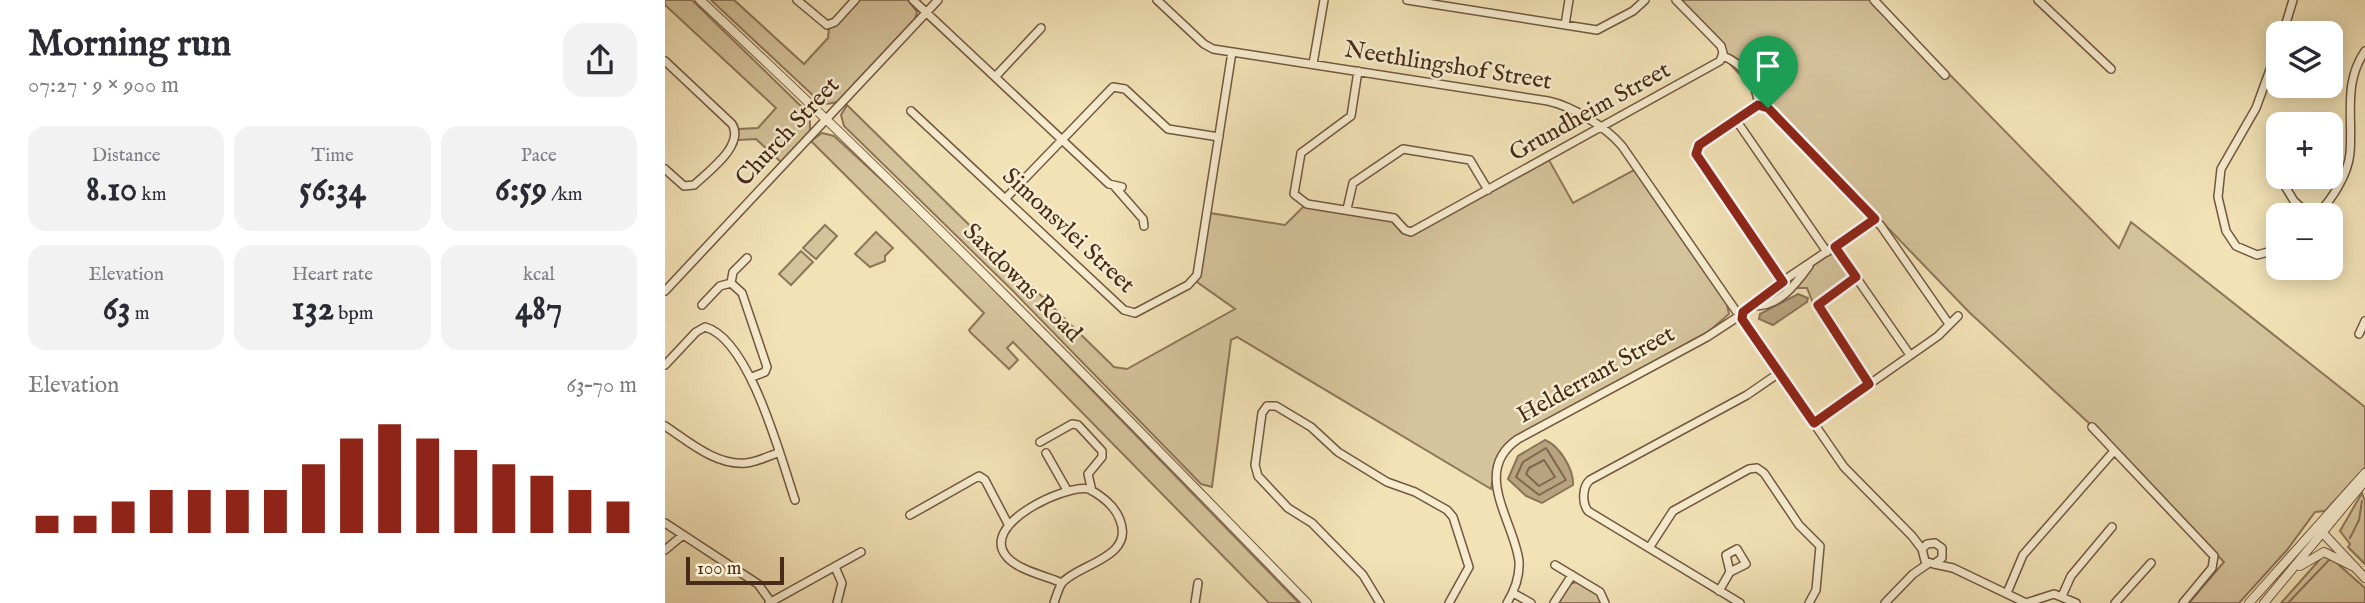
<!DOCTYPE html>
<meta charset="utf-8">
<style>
body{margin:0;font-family:"IM FELL English",serif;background:#f2f2f3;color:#2b2b33;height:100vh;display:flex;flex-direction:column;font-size:26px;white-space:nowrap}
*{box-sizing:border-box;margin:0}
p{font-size:23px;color:#7c7c81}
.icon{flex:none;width:38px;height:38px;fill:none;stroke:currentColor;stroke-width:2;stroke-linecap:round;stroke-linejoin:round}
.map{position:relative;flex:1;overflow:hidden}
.details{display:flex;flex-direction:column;background:#fff;width:665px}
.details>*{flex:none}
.tools{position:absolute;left:1601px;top:21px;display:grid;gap:14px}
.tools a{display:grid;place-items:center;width:77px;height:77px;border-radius:14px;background:#fff;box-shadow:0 4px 18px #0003;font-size:35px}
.scale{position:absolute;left:21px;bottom:18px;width:98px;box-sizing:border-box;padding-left:7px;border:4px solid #472a17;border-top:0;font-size:19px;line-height:24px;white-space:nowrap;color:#472a17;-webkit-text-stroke:5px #f7ecd0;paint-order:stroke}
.pin{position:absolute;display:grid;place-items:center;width:60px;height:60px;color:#fff;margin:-72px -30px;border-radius:50% 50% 50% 0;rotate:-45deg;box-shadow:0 0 7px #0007}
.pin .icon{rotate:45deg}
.round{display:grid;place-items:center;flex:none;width:74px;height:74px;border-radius:21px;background:#f2f2f3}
.head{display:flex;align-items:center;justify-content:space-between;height:119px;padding:0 28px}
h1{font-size:38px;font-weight:700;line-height:52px}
.stats{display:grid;grid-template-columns:repeat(3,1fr);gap:10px;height:119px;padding:7px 28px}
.stats div{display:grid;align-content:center;border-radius:18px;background:#f2f2f3;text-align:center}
.stats b{font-size:35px;font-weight:700}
.stats small{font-size:19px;font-weight:400}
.stats p{font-size:19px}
.chart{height:196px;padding:14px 28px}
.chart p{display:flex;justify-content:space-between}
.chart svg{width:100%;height:126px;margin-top:7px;stroke:#8f2418;stroke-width:6}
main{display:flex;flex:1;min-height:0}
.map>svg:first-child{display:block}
.green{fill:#d5c39b;stroke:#8e7659;stroke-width:2}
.water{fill:#b8a380;stroke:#8b7356;stroke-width:2}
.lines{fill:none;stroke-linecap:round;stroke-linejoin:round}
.shore{stroke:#80664c;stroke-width:2}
.stream{stroke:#8b7356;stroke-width:2}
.minor-casing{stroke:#72583f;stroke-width:10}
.tertiary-casing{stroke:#72583f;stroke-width:10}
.minor{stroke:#f7ecd0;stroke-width:7}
.tertiary{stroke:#f7ecd0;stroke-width:8}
.route-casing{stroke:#fff;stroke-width:14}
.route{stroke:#8f2418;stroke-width:9}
.labels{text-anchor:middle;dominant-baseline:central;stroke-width:5;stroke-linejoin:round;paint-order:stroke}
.street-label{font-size:24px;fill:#472a17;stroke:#f7ecd0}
</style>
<main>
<section class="details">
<div class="head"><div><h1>Morning run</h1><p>07:27 · 9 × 900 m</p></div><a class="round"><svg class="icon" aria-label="share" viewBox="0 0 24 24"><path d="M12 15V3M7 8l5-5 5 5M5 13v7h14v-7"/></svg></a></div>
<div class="stats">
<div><p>Distance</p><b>8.10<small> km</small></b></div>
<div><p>Time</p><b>56:34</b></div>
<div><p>Pace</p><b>6:59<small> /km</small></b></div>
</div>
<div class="stats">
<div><p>Elevation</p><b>63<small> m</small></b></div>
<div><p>Heart rate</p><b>132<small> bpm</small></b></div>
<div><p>kcal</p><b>487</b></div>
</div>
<div class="chart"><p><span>Elevation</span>63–70 m</p>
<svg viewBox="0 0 160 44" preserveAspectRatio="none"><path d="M5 44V38M15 44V38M25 44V33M35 44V29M45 44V29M55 44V29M65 44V29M75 44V20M85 44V11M95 44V6M105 44V11M115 44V15M125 44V20M135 44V24M145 44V29M155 44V33"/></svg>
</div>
</section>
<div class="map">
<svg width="1700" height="603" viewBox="0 0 1700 603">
<rect width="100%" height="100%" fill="#f2e2b6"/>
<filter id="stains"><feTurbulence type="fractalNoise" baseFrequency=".00286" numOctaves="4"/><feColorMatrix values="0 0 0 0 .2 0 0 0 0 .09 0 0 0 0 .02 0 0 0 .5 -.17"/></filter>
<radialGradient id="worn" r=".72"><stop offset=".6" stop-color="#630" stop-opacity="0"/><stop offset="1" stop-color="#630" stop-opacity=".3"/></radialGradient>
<path class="green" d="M0 0H27L145 115V131L116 162 91 139 73 140V129L93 128 111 108 0 5Z
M46 0H69L139 64 163 38 164 28 172 24 195 0H243L252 12 250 19 172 102 162 104 154 101Z
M1016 0H1212L1454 248 1466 222 1700 407V468L1660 511 1650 512 1622 550 1574 603H1524L1559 562 1427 426 1304 312 1060 59 1059 44Z
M182 105 449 367 462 369 570 309 532 282 545 213 620 225 639 206 727 220 737 233 744 235 884 160 908 203 969 170 1061 301 1064 314 1043 332 847 439 831 462 826 489 572 337 566 340 547 487 536 484 348 291 179 126 176 115Z
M157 133 169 136 272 231 634 603H604L348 342 342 348 353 360 344 369 305 332 304 330 319 313 146 141Z
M160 225 172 236 151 259 138 248Z
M211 232 228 248 220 256V261L205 267 190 254Z
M136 251 148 262 126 285 114 274Z
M1165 254 1174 257 1185 277 1148 303 1142 288H1131L1149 265Z
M1697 493 1700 501V564L1683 547 1685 544 1675 531Z
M1664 556 1700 588V603H1616L1657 557Z
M911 582 934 594 938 603H894L905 584Z"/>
<path class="water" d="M1133 294 1143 298 1142 302 1108 325 1094 319 1095 314Z
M880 440C895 446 909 470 908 485L877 503 861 496 843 479 853 456Z"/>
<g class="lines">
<path class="shore" d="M881 448 901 480 874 495 851 477 858 462Z
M879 460 890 477 874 486 861 474 864 468Z"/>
<path class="stream" d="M1685 538 1694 520 1697 501
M1623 603 1664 560"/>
<g class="minor-casing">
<path id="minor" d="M132 0 162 25 170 22 190 0
M248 0 444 184 457 187
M492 0 539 44 548 49 883 101C907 106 941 127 957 146L1071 311
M742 0 932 30 968 11 980 0
M1209 0 1280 75
M1373 0 1446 69
M900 25 904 0
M1618 33 1628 0
M1614 45 1591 108 1556 169 1553 197 1561 231 1571 246 1592 255 1614 249
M1058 56C1077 63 1093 84 1093 105
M0 61 67 124C80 145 44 171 29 185L19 186 0 169
M648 64 659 0
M693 71 686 116 636 153 629 194 642 204 729 218 740 230 746 232 1055 61 1058 53 1056 46 1011 0
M330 77 376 28
M246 111 459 310 470 313 523 285 532 275 567 52
M1071 120 1162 252
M1615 178 1629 201 1644 215
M450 187 478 219 479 226
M340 199 448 87 460 89 503 129 554 137
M682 209 688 183 738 149 805 160 823 190
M1652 215C1667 199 1683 175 1685 153 1688 116 1678 83 1700 51
M1170 247 1245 355
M1191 277 1157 300 1154 308 1204 384
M1118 282 1030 152 1034 145 1095 105 1103 108 1216 226 1284 324
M66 283 68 272 82 258
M0 291 273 0
M37 305 55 286 66 283 77 293 102 367 100 372 87 377
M1088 306C1114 307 1130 285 1144 266
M1078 312 1106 289 1210 219
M1077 319 1179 467 1247 536 1257 549 1260 561 1269 564 1277 558V548L1270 543 1262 544 1257 549
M1694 334 1700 321
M0 365 31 332 40 327C85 339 116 459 130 500
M1149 423 1273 336 1293 316
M0 426C23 441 51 466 81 463 92 462 103 456 113 453
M1427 427 1549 556 1547 568 1518 603
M375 442 407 424 413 425 437 451V457L423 474 427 491
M381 453 402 490
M245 515 314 476 320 480 343 524
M0 523 93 584 106 602
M984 548 1008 511 1084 469 1092 468 1099 473 1134 525 1155 546 1151 590 1144 603
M0 550 18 535
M1269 564 1288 568 1361 603 1389 594 1411 603
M890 565 935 592 940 603
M170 567 177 583 172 603
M1054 591 1065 572 1061 555 1072 549 1081 564 1065 572
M848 593 866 603
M1342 593 1358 555 1449 451
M1397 596 1406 576 1447 527
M104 603 196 552
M389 603C391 597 394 587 397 583 413 564 470 558 455 520 450 506 437 496 424 489 400 484 313 525 342 557 353 570 381 576 397 583
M530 603 533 583
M715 603 698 575 647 523 623 508 593 476 590 465 597 413 602 406H611L646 427 673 452 722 482 750 492 782 510 788 517 804 567 784 603
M842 603C850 590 855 577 854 561 849 521 806 471 853 439L1042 337 1071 318
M889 603 907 575
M1075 603 923 511C917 503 917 487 925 480L1082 395 1114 373
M1220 603 1248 574 1264 563
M1450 603 1486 563"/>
</g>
<g class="tertiary-casing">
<path id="tertiary" d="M35 0C244 194 443 398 642 603
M1656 531 1700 578
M1635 566 1659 552 1691 568
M1584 603 1700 473
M1599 603 1700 481"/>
</g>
<use href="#minor" class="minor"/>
<use href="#tertiary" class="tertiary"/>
</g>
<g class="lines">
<g class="route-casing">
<path id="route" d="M1093 105 1103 108 1210 219 1170 247 1191 277 1153 305 1204 384 1149 423 1077 319 1078 312 1118 282 1031 154 1034 145Z"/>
</g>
<use href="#route" class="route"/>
</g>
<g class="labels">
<g class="street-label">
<text transform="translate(783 66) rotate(9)">Neethlingshof Street</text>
<text transform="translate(925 112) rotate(-29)">Grundheim Street</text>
<text transform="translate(123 132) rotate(-47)">Church Street</text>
<text transform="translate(403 231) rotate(43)">Simonsvlei Street</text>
<text transform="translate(357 283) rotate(45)">Saxdowns Road</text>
<text transform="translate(931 375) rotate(-29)">Helderrant Street</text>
</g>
</g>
<rect width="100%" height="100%" filter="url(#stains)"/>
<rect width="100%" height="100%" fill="url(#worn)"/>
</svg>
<div class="tools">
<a><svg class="icon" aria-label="layers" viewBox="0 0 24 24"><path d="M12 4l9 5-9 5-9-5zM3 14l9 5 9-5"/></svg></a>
<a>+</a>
<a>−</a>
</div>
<div class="scale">100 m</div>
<div class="pin" style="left:1103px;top:108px;background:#1e9e55"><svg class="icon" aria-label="arrive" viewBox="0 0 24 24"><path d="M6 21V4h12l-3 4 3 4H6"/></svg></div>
</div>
</main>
